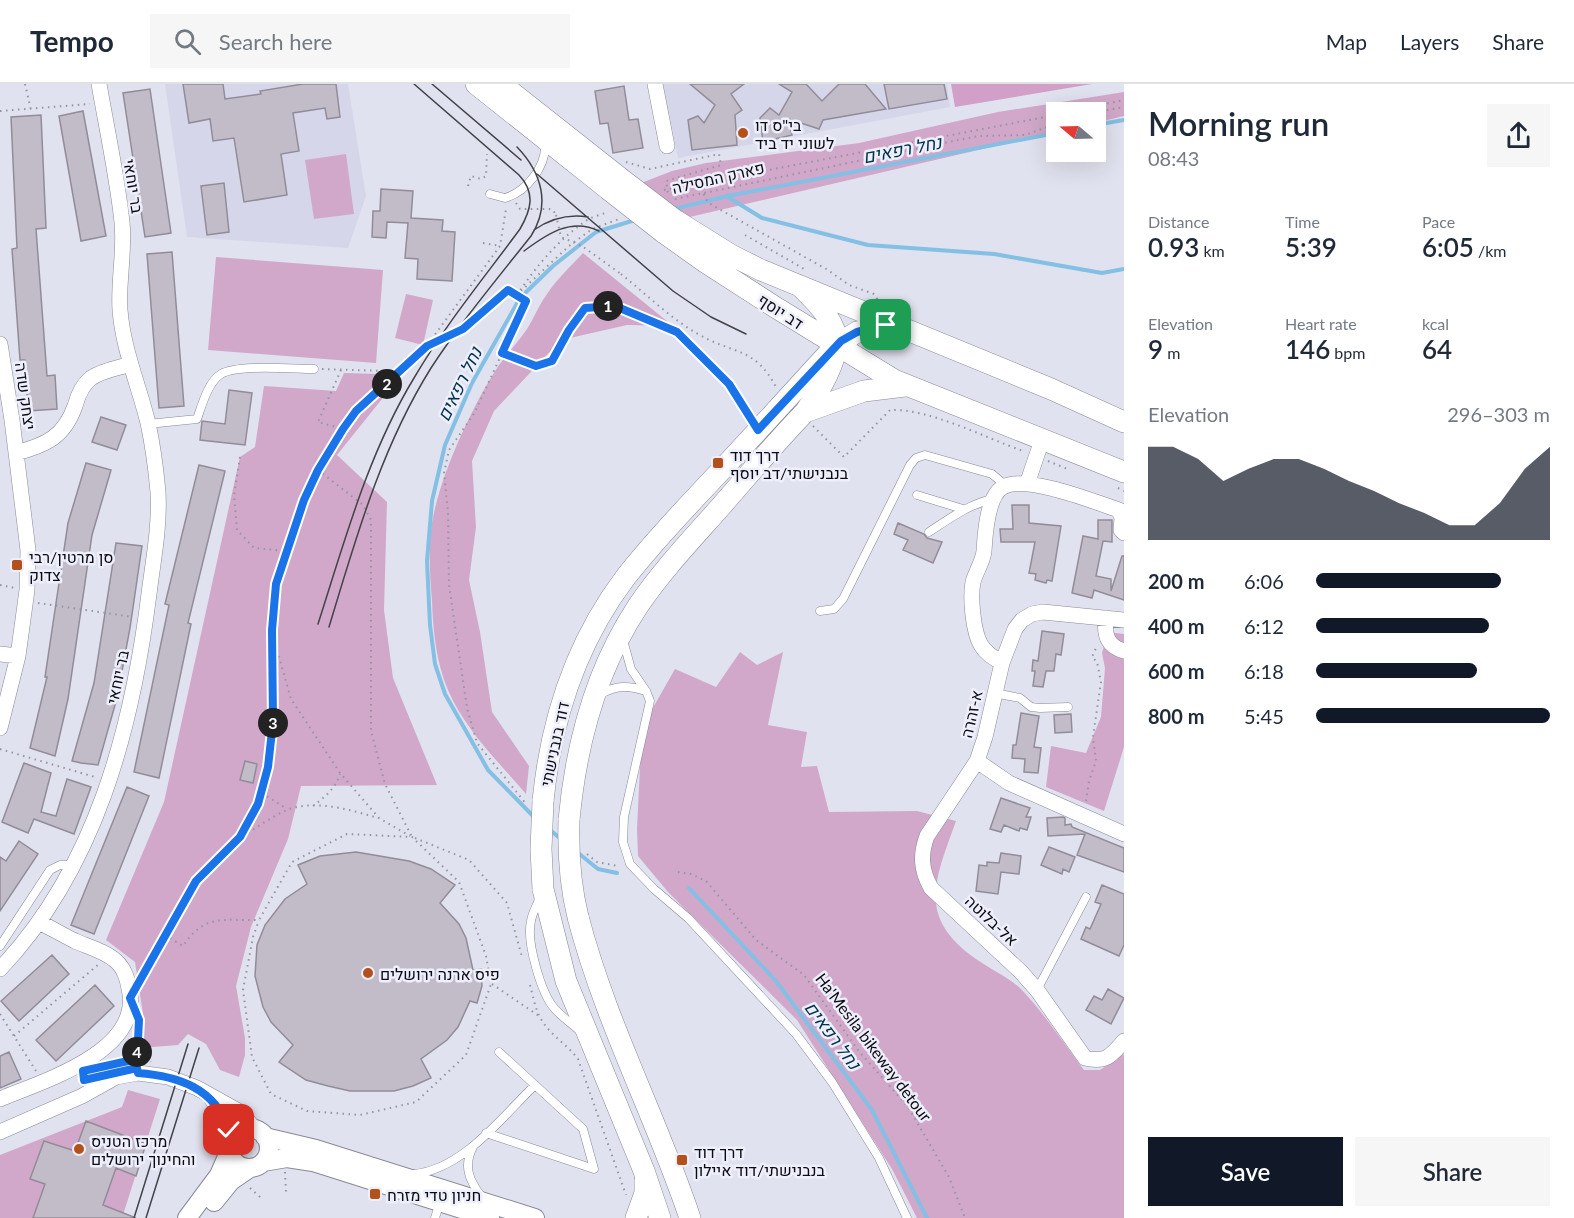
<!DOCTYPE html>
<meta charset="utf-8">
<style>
body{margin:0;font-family:Lato,Heebo,sans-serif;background:#f6f6f7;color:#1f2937;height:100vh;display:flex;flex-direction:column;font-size:22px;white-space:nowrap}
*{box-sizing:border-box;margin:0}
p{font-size:20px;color:#747a83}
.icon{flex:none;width:33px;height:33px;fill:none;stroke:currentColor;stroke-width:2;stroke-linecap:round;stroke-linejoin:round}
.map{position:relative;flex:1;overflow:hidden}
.sheet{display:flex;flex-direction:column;background:#fff;width:450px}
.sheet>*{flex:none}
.needle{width:39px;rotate:289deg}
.buttons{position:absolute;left:1046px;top:18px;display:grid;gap:12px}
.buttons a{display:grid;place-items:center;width:60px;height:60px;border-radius:0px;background:#fff;box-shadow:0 6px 24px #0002;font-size:30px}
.pin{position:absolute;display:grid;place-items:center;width:51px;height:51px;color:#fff;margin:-26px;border-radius:12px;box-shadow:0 3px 9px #0006}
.km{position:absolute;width:30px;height:30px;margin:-15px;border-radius:50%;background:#222;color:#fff;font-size:16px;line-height:30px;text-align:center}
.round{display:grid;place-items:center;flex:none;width:63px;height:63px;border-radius:0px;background:#f6f6f7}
.headline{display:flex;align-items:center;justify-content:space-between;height:102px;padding:0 24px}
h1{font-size:33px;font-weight:600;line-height:45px}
.figures{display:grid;grid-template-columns:repeat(3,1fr);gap:9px;height:102px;padding:6px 24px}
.figures div{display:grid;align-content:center}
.figures b{font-size:26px;font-weight:600}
.figures small{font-size:16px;font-weight:400}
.figures p{font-size:16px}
.chart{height:168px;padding:12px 24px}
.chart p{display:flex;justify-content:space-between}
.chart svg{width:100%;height:108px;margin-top:6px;fill:#111827;opacity:.7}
.primary-button{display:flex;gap:12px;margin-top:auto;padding:12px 24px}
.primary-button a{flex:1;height:69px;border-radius:0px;background:#111827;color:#fff;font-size:24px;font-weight:600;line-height:69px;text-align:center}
.primary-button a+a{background:#f6f6f7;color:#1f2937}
ul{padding:0 24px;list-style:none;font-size:20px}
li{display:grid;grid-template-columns:96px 72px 1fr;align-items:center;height:45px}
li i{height:15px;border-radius:8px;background:#111827}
header{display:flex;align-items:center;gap:36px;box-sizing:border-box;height:84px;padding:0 30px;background:#fff;border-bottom:2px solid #e0e1e3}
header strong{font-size:28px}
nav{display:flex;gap:33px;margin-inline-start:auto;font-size:21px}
.search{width:420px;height:54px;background:#f6f6f7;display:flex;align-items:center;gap:15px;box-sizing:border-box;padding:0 21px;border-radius:0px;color:#747a83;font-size:22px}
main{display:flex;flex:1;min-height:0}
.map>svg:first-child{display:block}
.built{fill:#d6d6eb}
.green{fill:#d1a8c9}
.forest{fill:#d19fc8}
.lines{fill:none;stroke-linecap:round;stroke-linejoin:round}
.stream{stroke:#84bfe4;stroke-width:4}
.building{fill:#c2bcc8;stroke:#928c98;stroke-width:1.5}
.service-casing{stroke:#888995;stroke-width:9}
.minor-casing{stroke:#888995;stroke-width:16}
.tertiary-casing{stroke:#888995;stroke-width:20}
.secondary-casing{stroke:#888995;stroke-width:22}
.path{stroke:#94949e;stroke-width:2;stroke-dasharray:1.5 4.5;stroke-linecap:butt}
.service{stroke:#fff;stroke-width:8}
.minor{stroke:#fff;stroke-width:15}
.tertiary{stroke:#fff;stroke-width:18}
.secondary{stroke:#fff;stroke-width:21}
.tram{stroke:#424249;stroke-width:1.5}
.secondary-bridge-casing{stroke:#888995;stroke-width:22;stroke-linecap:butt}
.path-bridge{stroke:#94949e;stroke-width:2;stroke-dasharray:1.5 4.5;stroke-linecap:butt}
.secondary-bridge{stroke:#fff;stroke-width:21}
.route-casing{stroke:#fff;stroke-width:12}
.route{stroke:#1a73e8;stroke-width:8}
.poi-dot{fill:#b4501a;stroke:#eeeffc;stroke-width:2}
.labels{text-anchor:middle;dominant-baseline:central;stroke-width:5;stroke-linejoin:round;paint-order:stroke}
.poi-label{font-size:16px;fill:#0b0b10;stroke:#eeeffc;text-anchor:start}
.street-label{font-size:16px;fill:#0b0b10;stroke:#eeeffc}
.water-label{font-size:18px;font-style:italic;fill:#00324b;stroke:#eeeffc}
</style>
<header>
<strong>Tempo</strong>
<div class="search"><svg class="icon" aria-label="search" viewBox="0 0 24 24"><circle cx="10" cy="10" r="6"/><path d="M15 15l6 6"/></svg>Search here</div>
<nav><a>Map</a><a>Layers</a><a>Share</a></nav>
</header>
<main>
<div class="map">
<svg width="1124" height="1134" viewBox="0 0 1124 1134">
<rect width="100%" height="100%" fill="#e1e2ef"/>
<path class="built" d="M165 0H348L366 112 348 164 187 153Z
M663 0H947L950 23 678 74Z"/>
<path class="green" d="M1124 8V32L1095 39V28H1056V48L681 135 636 101 672 87 706 79 859 59 998 28Z
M346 70 354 130 314 135 305 76Z
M583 169 673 242 627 241 561 256 494 327 472 377 476 443 469 496 480 548 492 628 529 682 526 710C498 677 465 646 448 606 436 578 433 546 432 517 430 491 428 465 432 439 440 391 472 322 499 281 508 269 518 258 527 245 534 234 539 221 547 210 557 195 571 182 583 169Z
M216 173 383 186 376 279 208 266Z
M406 210 433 216 423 261 395 254Z
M344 289 379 290 378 301 373 306 390 305 337 371 387 418 384 526 393 594 437 701 301 702 288 755 251 843 236 902 245 954V971L239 993 220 986 206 960 188 950 178 961 140 964 143 930 135 878 106 856 164 718 240 373 255 363 264 302 336 307Z
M1108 548 1124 550V663L1104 727 1046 703 1051 662 1086 669 1101 633 1105 584 1102 569Z
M740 568 757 581 783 568 768 641 807 648 801 683 817 682 829 728 917 727 956 737C935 796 916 833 976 875 990 885 1010 894 1022 906 1043 928 1065 961 1084 986H1100L1124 970V1134H917L892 1085 797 936 703 843 668 808 638 772 637 745 642 643 675 585 716 603Z
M128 1006 160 1015 122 1134H0V1071L122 1023Z"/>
<path class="forest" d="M951 0H1092L955 23Z"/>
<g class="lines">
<path class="stream" d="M1095 41 1124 36
M728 113 762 134 868 161 994 170 1102 189 1124 185
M674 125 728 112 1056 49
M534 733 488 686 445 610 435 580 430 541 427 477 432 417 445 361 472 299 520 214 553 182 596 148 635 136
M549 745 562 756
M577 768 598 785 617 789
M689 804 776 897 872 1026 927 1134"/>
</g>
<path class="building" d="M183 0H223L225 15 261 10 260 7 303 0H336L340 33 327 35 325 24 293 29 299 67 281 70 287 111 244 118 234 54 213 57 210 35 189 39Z
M690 0H744L731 10 742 26 735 31 737 61 692 66 688 36 698 32 704 39 715 21Z
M779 0H806L822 17 839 0H865L886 25 823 36 819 45 789 35 792 51 763 58 760 34 770 24 779 31 792 8Z
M884 0H944L947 15 889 25Z
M624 2 629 36 638 35 643 64 613 69 608 39 600 40 595 7Z
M150 5 171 149 145 153 123 9Z
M83 27 106 152 81 157 59 32Z
M41 31 46 144 36 145 47 292 55 291 57 325 28 327 25 276H20L12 165 17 164 11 33Z
M224 99 229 148 207 151 201 102Z
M381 105 413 107 411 134 443 136 442 147 455 148 452 197 417 195 418 175 405 174 408 139 387 138 386 154 372 153 373 127H380Z
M172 168 184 322 159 324 147 170Z
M229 306 252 309 245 361 200 356 202 337 225 340Z
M101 333 126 341 117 366 92 358Z
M86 379 111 386 92 451 68 615 55 672 30 664 47 593H45L68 439Z
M199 381 225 387 188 539 191 540 159 694 134 688 169 521 165 520Z
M1012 421H1029V439L1061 442 1052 497 1047 496 1046 499 1035 496 1036 490 1029 489 1035 458H1001L1000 445H1013Z
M1098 436H1112V458L1103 457 1096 492 1111 495V507L1122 472H1124V516L1094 506 1092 514 1072 509 1083 452 1098 455Z
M898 439 924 450 927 454 942 458 933 479 903 466 908 456 894 450Z
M116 459 142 462 130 544 117 614 98 681 81 679 72 677 94 599Z
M1042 547 1064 550 1061 571 1056 570 1054 587H1046L1043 603 1033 602 1035 587H1032L1033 576 1038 577Z
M1021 629 1039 632 1034 663 1041 664 1038 689 1024 688 1025 675 1012 674 1013 661H1016Z
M1071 630 1072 648 1055 649 1054 631Z
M245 677 257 680 253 699 240 696Z
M24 679 51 689 41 728 56 732 67 695 91 703 74 750 34 735 28 749 2 738Z
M127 703 149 712 94 850 71 841Z
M1001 714 1030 724 1026 733H1031L1027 746 1020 744 1019 747 1004 741 1001 748 990 745Z
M1063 733 1065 734V741L1071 740 1072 743 1124 764V788L1077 771 1085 750 1048 752 1047 734Z
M19 757 38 770 0 827V773L6 777Z
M1049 763 1075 773 1069 788 1063 785 1062 790 1041 781Z
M356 768 409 777 431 785 455 801 440 819 459 840 466 854 473 886 481 885 482 902 477 919 470 917 458 943 447 956 421 975 431 994 413 1002 394 1007H350L328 1002 306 996 279 978 293 961 271 938 263 923 255 892 257 861 265 841 285 815 307 800 298 781 320 772Z
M1001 769 1021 772 1019 790 1001 788 998 810 976 807 979 781 987 782V778L999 779Z
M1102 801 1124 810V861L1119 872 1081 855 1086 843 1090 845 1101 820 1095 818Z
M52 871 69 890 19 937 1 917Z
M95 901 114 922 56 977 36 956Z
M1108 905 1124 914 1111 940 1086 926 1094 912 1102 916Z
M9 968 21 995 0 1004V972Z
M86 1037 146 1060 136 1092 116 1084 103 1121 136 1134H33L45 1100 30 1095 44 1057 75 1067Z"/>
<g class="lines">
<g class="service-casing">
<path id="service" d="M490 110 505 114C526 108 546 83 545 61
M148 340 197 335C202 321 208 298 221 290 237 280 292 285 314 285
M917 411 963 425
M929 448C949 435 969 420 993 415
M820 527 834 525 843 515 910 381 916 374 925 371 992 390 1005 401
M623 556 631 585 646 607 650 617 624 733 623 758 630 780 654 805 688 834 796 950 832 998 879 1074 907 1134
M994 609 1020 614 1031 623 1040 624 1068 623
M599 611C616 601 628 601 646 607
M539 815C537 822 532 829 531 837 526 857 541 910 555 925 562 933 572 940 580 947
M0 862 50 786 60 781H73
M1037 906 1086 813
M486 1049 594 1085 583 1045 499 968
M473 1063C463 1082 469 1096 481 1112
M414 1090C463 1085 501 1034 535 1001
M435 1134 440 1118"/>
</g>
<g class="minor-casing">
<path id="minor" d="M655 0 667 62
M0 260 12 336 28 466 27 506 18 572 0 644
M16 369C46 361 64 353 75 322 78 311 82 301 91 294 103 286 118 284 131 280
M1027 400 1042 356
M1106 534C1104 551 1107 562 1124 567
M1124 536 1043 528 1032 530 1022 536 1015 545 1002 579 985 653 977 677 927 752C920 771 921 786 931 804L1021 888 1037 906 1085 974C1106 979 1111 972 1124 957
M0 570 18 572
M1002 579C994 574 986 570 981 561 973 548 970 513 973 498 976 487 983 478 984 467 985 451 987 412 1003 403 1025 390 1095 418 1119 426L1122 434 1121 446 1124 449
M977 677 1009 699 1124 750
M0 885C96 784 132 645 149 510 153 477 160 443 158 408 156 386 153 362 148 339 139 302 123 265 120 226 118 197 125 168 122 138 117 92 107 46 99 0
M211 1014 226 1036 230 1057
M0 1015C41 998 138 969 130 910 128 898 126 886 116 877 105 867 89 863 75 857 63 851 51 844 39 838
M0 1048 82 1012 116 993 138 989 168 993 197 1004 242 1029 255 1046"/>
</g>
<g class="tertiary-casing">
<path id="tertiary" d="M229 1064a20 20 0 1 1 40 0a20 20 0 1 1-40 0Z
M265 1053 316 1065 535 1134
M263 1078 287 1074 313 1078 490 1134
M214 1118 231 1097 250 1084
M187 1134 219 1091 229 1068"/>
</g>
<g class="secondary-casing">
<path id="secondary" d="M476 0 608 105
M501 0 620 94
M675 136 731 171 761 186 1051 305 1124 338
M663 148 705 178 775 223 894 296 1124 388
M805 328 864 307 905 302
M543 717C551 636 576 559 625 494 652 459 683 427 713 395 754 351 795 306 836 261L857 248 895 240
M569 736C576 660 595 587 638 522 663 485 694 453 723 420 750 389 776 358 805 328 817 311 841 273 836 252 832 233 814 216 801 203
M543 805 566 897 644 1087 660 1134
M578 833C605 937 656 1033 690 1134
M636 1134 645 1109V1096"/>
</g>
<path class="path" d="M25 0 31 26
M0 27 90 20
M1066 28 1124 16
M1095 28 1124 23
M626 78 650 85 719 70 721 81 666 97 668 110
M699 99 707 117 712 121 828 186 849 201 874 210 878 216
M468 102 471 92 481 95 486 92 487 70
M664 106 1056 31
M675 115 978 52 1025 51 1056 40
M516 119 520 125H549L553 126 556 131
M745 151 804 185
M483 159 500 162
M621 190C646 210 670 234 698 250 734 271 754 262 776 303
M521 207 569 162 592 145 619 135
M517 211C535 184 556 158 583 139 590 133 600 131 608 128
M428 260 500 162 506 125
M503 269 536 282 552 277 569 246 585 224 615 222 677 248 729 300 749 331
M322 285 385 287 384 300
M341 286 318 338 343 345
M813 342 844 373 890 326C928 324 986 354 1023 367
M240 373 234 411 237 446 254 464 286 467
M1048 377 1070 386
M318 386 363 421 371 436V647L385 700 412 753
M1118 404 1124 407
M0 501 15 504
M38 519 133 533
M272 549 291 615 340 689 379 734 410 752
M0 665 95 693
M262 709 287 725
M1086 717 1089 697 1096 677 1093 653 1101 598 1097 578 1092 573 1096 564
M313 722C325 713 335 705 340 690
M243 752C257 744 272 732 287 726 315 715 351 726 378 734
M415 754 469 776 507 819 522 873
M587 770 597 778 618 782
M678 788 691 790 706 797 756 856 804 891 858 966 908 1023 949 1093 965 1134
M165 851 183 862C205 829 223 837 259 836L292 778 347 750 412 753 459 798 486 872 491 900 466 971 416 1018 360 1031 307 1027 271 1010 252 973 243 906 253 853 259 836
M142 894 196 797 240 754 258 720 269 683 273 637 271 546 276 500 304 416 318 386 343 345 356 327 427 262 463 245 508 206 526 217 475 328 449 366 444 389 448 428 449 501 467 624 477 659 527 721
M492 900 539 932
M530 901C533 912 535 924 540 933 549 951 567 960 578 975L626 1111
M0 930 36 987
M14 952 99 880
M138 975 150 972 151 978
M136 976 138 943
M285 1088 286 1108
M250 1104 260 1113"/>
<use href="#service" class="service"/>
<use href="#minor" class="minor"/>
<use href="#tertiary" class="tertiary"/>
<use href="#secondary" class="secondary"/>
<path class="tram" d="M432 0 521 76
M537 90 673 207 711 233 746 250
M534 146C550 135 569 130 588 133
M524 167C547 150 571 133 599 147
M318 540C345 456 368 370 414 294 445 241 484 194 520 145 531 126 536 109 519 91L414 0
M329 543C356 454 381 364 431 284 461 238 497 195 531 152 551 121 542 89 517 63
M134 1134 188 960
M146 1134 199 964"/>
<g class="secondary-bridge-casing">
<path id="secondary-bridge" d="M620 94 675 136
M608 105 663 148
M543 717 541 765 543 805
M569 736C568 770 570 801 578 833"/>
</g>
<path class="path-bridge" d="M556 131 561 153 582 162 621 190"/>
<use href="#secondary-bridge" class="secondary-bridge"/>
</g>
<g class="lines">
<g class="route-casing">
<path id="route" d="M229 1046C215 1004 178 992 138 989L137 984 84 996 83 987 137 975 139 936 130 914 196 797 240 753 258 720 268 683 273 638 272 546 276 500 304 416 318 386 343 345 356 327 427 262 463 245 508 206 526 217 502 269 536 282 552 277 569 246 585 224 615 222 677 248 729 300 758 346 841 257 857 248 886 241"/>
</g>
<use href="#route" class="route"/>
</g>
<g class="poi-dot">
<circle cx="743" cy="49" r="6"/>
<rect x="712" y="373" width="12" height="12" rx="3"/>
<rect x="11" y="475" width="12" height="12" rx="3"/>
<circle cx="368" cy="889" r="6"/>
<circle cx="79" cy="1065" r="6"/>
<rect x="676" y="1070" width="12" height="12" rx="3"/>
<rect x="369" y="1104" width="12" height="12" rx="3"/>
</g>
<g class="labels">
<g class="poi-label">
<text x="755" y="40">בי"ס דו<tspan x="755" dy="18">לשוני יד ביד</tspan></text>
<text x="730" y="370">דרך דוד<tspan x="730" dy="18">בנבנישתי/דב יוסף</tspan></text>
<text x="29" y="472">סן מרטין/רבי<tspan x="29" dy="18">צדוק</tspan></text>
<text x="380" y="889">פיס ארנה ירושלים</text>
<text x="91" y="1056">מרכז הטניס<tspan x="91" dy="18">והחינוך ירושלים</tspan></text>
<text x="694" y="1067">דרך דוד<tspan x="694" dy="18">בנבנישתי/דוד איילון</tspan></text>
<text x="387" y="1110">חניון טדי מזרח</text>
</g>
<g class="street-label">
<text transform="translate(718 93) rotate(-13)">פארק המסילה</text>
<text transform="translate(134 102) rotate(81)">בר יוחאי</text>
<text transform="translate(781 227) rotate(33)">דב יוסף</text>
<text transform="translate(26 312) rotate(82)">יצחק שדה</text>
<text transform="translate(117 593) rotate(-78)">בר יוחאי</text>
<text transform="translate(971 630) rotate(-77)">א-זהרה</text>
<text transform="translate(554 660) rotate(-78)">דוד בנבנישתי</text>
<text transform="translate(992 836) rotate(43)">אל-בלוטה</text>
<text transform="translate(874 963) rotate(53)">Ha'Mesila bikeway detour</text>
</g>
<g class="water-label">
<text transform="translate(902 65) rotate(-11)">נחל רפאים</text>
<text transform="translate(459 300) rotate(-64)">נחל רפאים</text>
<text transform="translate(833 951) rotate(53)">נחל רפאים</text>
</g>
</g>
</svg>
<div class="buttons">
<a><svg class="needle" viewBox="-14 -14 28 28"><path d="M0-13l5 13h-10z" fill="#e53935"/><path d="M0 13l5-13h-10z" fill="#747a83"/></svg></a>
</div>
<div class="pin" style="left:886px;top:241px;background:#1e9e55"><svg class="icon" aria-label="arrive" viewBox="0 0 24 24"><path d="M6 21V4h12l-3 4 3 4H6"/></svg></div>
<div class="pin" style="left:229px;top:1046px;background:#d93025"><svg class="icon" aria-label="check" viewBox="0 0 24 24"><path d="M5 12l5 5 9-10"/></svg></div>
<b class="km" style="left:608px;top:222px">1</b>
<b class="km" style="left:387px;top:300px">2</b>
<b class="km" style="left:273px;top:639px">3</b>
<b class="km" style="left:137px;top:968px">4</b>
</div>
<section class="sheet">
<div class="headline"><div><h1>Morning run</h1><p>08:43</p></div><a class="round"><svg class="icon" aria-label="share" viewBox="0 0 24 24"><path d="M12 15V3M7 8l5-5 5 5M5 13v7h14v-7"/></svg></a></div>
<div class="figures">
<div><p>Distance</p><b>0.93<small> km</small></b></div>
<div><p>Time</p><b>5:39</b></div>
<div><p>Pace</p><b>6:05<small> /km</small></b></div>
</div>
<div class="figures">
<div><p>Elevation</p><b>9<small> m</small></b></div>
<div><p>Heart rate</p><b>146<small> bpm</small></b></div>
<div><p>kcal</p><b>64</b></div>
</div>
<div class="chart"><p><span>Elevation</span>296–303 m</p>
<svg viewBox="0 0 160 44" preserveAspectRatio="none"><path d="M0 44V6L10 6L20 11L30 20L40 15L50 11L60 11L70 15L80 20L90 24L100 29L110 33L120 38L130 38L140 29L150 15L160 6V44z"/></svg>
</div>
<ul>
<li><b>200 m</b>6:06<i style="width:79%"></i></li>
<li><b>400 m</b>6:12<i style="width:74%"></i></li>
<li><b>600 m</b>6:18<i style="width:69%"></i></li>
<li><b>800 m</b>5:45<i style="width:100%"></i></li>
</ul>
<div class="primary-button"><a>Save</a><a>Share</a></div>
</section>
</main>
